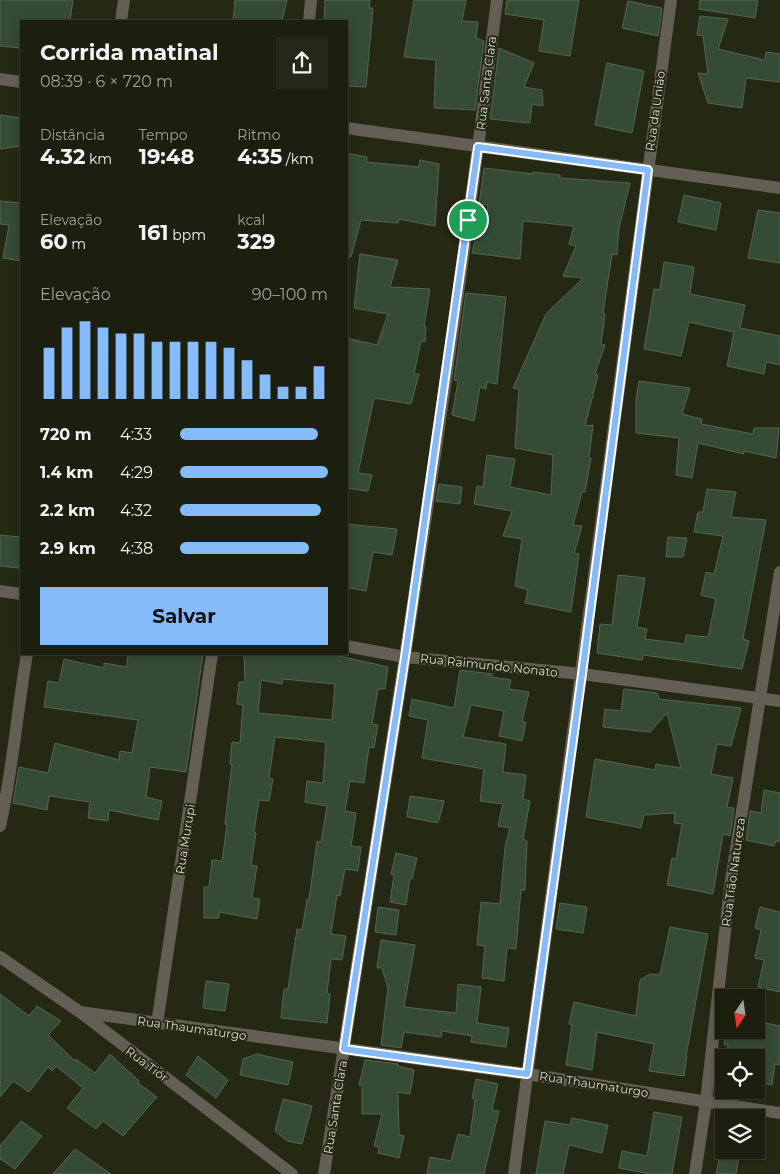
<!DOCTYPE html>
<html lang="pt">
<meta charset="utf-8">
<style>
body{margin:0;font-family:Montserrat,sans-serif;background:#252717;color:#f1f3f6;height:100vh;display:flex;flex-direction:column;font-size:19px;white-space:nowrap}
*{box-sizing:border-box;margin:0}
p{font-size:16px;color:#a0a29e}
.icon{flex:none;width:28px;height:28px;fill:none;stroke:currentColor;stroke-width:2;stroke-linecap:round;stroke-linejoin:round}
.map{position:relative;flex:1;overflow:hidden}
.side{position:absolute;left:20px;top:20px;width:328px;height:635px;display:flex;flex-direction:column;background:#1c1e0e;border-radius:0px;box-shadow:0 2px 8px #0003,0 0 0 1px #3a3c2e}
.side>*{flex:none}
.needle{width:32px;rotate:193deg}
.buttons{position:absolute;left:715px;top:989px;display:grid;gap:10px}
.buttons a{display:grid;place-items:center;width:50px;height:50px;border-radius:0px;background:#1c1e0e;box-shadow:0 2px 8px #0003,0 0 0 1px #3a3c2e;font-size:25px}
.pin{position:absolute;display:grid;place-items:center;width:42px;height:42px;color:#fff;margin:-21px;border:2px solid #fff;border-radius:50%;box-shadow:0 1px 5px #0007}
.round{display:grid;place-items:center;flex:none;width:52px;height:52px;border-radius:0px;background:#252717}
.summary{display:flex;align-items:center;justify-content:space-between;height:85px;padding:0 20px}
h1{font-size:22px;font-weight:700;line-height:38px}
.stats{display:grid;grid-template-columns:repeat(3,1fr);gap:8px;height:85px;padding:5px 20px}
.stats div{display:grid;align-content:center}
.stats b{font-size:21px;font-weight:700}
.stats small{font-size:14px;font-weight:400}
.stats p{font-size:14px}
.chart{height:140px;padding:10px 20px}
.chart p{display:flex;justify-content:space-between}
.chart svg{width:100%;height:90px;margin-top:5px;stroke:#86bbfb;stroke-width:6}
.button{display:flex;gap:10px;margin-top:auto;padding:10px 20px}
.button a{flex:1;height:58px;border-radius:0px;background:#86bbfb;color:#111;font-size:20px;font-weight:700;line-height:58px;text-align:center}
ul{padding:0 20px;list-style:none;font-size:16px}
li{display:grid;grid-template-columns:80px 60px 1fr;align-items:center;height:38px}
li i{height:12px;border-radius:6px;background:#86bbfb}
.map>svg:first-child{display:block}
.building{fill:#364b35;stroke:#556653;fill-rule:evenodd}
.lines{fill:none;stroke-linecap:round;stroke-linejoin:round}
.street{stroke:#635f55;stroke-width:12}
.route-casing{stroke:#fff;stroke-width:10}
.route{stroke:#86bbfb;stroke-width:6}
.labels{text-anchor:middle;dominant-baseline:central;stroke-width:4;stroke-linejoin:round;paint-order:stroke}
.street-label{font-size:12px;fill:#dcded1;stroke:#252813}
</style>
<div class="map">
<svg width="780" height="1174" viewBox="0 0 780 1174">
<rect width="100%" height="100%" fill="#252813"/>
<path class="building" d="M0 0H73L70 21H21L20 48 0 46Z
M235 0H287L282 21H233Z
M325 0H370L369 8H373L366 87 346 86V21H324Z
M414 0H466L462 21 478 22 476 38 484 41 475 110 434 108 436 60 404 57Z
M507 0H579L570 56 539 51 544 20 505 14Z
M700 0H758L755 18 699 9Z
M628 1 662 8 658 36 622 28Z
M700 16 728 19 718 49 765 60 766 52 780 54V82L746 78 742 108 708 103 698 73 708 74 703 36 697 35Z
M499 48 534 63 524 87 542 90 543 106 532 104 530 123 490 119Z
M607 63 644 71 632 133 595 125Z
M0 115 21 118V146L0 149Z
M346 153 367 157 366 162 419 167 420 160 439 164 435 226 399 219 398 223 361 220 351 257 346 256Z
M484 168 533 174V172L560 175V178L630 183 619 228 617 255 612 254 603 313 605 314 601 344 605 345 595 374 598 375 585 426 593 425 589 458H591L585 492H582L573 525 582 526 574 553 579 554 571 612 525 603 528 590 515 586 522 539 503 536 512 511 474 504 477 486 483 487 487 455 515 459 510 487 551 495 553 455 515 448 519 389 513 388 546 314 583 278 563 276 576 246 569 244 574 226 523 221 520 259 472 253 476 236 483 237 488 205 479 204Z
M684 195 721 203 716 230 678 222Z
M0 201 21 203V261L3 258 9 225 0 224Z
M758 210 780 213V263L748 258Z
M360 254 398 260 390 287 430 289 424 326 426 327 425 342 421 341 414 374H419L411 404 374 398 358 473 372 475 368 491 346 488V338L377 345 388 314 354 308Z
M664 262 694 267 690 294 745 305 740 328 780 336V365L766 362 764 374 727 366 734 332 689 322 681 356 644 349 654 289 660 290Z
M466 293 506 297 497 384 487 382 486 389 480 387 474 421 452 415 458 381 454 380Z
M639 381 690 388 682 414 702 419 701 424 753 434 754 428H779L776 458 744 451V454L698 443 692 478 676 475 679 438 636 433V399Z
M439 484 462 487 460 504 436 501Z
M707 489 736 492 731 517 766 520 743 639 749 641 742 669 643 655 642 660 597 653 600 624 612 625 618 575 645 578 637 627 647 629 645 639 685 644 686 635 708 637 716 599 701 595 706 572 714 574 723 536 694 532 698 512H703Z
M346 524 397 529 392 555 373 552 366 591 346 587Z
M0 535 21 537 19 568 0 566Z
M668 537 687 538 683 557H666Z
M128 654H203L186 772 150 767 146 797 162 801 158 820 109 810 108 821 88 818 90 802 49 796 47 810 13 803 19 767 48 773 55 743 119 760 120 751 132 753 138 720 44 707 48 681 59 683 64 659 104 668V663L127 667Z
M244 654H330L388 667 385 689H378L372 724 378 725 374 748 369 747 364 783 350 781 345 811 356 813 351 846 361 847 358 871 345 869 340 896 337 895 331 934 346 936 342 960 331 959 327 993 330 994 327 1023 281 1018 284 989H288L297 929 302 930 307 899 309 900 317 841 321 842 327 806 305 802 307 781 323 783 326 742 275 737 269 778 273 779 269 801 259 800 254 832 256 833 251 865 257 866 252 898 260 899 257 919 219 912V918H204V887H209L212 860 222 861 227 824H225L232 764H230L232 742 240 743 243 705 237 704 239 682H245ZM283 679 335 684 332 720 258 713 261 680 282 684Z
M460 670 492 674V677L511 680 509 689 529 692 522 722H526L522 741 499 736 504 711 471 705 463 737 506 744 503 772 526 775 523 799 530 801 523 839 527 841 525 890H521L516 949 507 948 504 981 482 978 485 946 477 945 481 902 500 904 505 847 510 828 498 826 503 804 480 801 484 769 422 758 428 720 409 716 412 699 454 708Z
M624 689 657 693 659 699 741 708 731 746 717 744 711 774 733 778 727 807 734 808 730 836 723 834 713 894 667 885 672 858 676 859 682 824 674 823 675 813 644 815 641 828 586 817 595 759 655 770 656 764 681 768 667 713 650 732 603 727 605 709 621 711Z
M764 790 780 793V842L776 841 774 846 746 840 750 811 761 813Z
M410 796 444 801 438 823 407 817Z
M396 853 417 858 412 879 410 878 406 905 390 902 394 875 391 874Z
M560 903 587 907 583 933 556 929Z
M378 907 399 910 396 935 375 932Z
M760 907 780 912V992L758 987 764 960 755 958 761 930 755 928Z
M670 927 708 934 686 1056H687L684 1076 649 1071 654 1044 597 1032 592 1070 566 1065 572 1025 569 1024 574 1002 636 1016 640 980 650 974 660 975Z
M381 940 415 945 404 1007 456 1013 458 984 481 987 477 1023 509 1028 506 1047 471 1042 472 1036 442 1031 441 1037 404 1032 401 1048 381 1045 388 988 382 968H377Z
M206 981 229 984 225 1011 203 1008Z
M0 994 29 1016 37 1006 61 1021 48 1035 75 1061 76 1059 95 1073 110 1054 139 1081 138 1083 157 1097 123 1136 103 1121 96 1129 67 1108 83 1088 56 1066 52 1071 48 1067 29 1092 13 1081 0 1097Z
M756 1021 780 1026V1065L775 1064 772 1085 756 1082V1058H726L728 1045H724L727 1030H756Z
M257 1054 293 1062 288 1085 240 1075 243 1059Z
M198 1056 228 1080 216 1098 186 1075Z
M365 1060 398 1064V1066L414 1070 410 1094 398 1092 399 1135 404 1136 399 1158 378 1153 379 1147 374 1146 382 1114H362V1086L359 1085Z
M476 1079 498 1084 492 1110 499 1111 484 1174H427L430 1157 451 1161 458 1134 470 1137 475 1099 472 1098Z
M283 1099 312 1106 302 1144 287 1141 275 1131Z
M654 1112 682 1117 672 1174H650L619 1168 622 1151 647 1156Z
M572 1118 608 1125 602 1153 569 1145 563 1174H536L545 1121 570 1125Z
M21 1121 42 1136 15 1169 0 1159V1146Z
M75 1149 111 1174H53Z
M721 1150H740L736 1174H716Z"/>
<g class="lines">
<path class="street" d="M121 21 124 0
M309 21 311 0
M0 79 21 82
M346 128 780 188
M0 591 21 594
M346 646 405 657 582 674 780 701
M0 826C13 769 17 711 27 654
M0 957 80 1012 292 1174
M80 1012 527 1074 780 1113
M157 1024 212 654
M324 1174C386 783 448 392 497 0
M514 1174 671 0
M695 1174 706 1102 730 887 780 572"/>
</g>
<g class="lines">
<g class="route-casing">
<path id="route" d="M478 147 648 170 582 674 527 1074 344 1049 405 657Z"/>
</g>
<use href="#route" class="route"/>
</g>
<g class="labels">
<g class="street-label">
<text transform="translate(486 83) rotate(-83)">Rua Santa Clara</text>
<text transform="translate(655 111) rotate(-82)">Rua da União</text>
<text transform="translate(489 665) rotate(6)">Rua Raimundo Nonato</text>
<text transform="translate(185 839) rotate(-81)">Rua Murupi</text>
<text transform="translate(733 872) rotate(-82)">Rua Tião Natureza</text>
<text transform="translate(192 1028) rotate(8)">Rua Thaumaturgo</text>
<text transform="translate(147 1064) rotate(37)">Rua Tiór</text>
<text transform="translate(594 1084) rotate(9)">Rua Thaumaturgo</text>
<text transform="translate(335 1107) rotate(-81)">Rua Santa Clara</text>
</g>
</g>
</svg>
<div class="buttons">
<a><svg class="needle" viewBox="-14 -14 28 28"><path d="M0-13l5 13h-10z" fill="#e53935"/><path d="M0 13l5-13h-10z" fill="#a0a29e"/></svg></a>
<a><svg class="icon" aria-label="locate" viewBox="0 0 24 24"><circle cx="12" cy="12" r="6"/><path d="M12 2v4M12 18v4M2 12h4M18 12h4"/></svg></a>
<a><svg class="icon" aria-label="layers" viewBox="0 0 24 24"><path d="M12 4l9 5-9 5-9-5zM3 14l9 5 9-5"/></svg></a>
</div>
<div class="pin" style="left:468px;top:220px;background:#1e9e55"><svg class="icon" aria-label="arrive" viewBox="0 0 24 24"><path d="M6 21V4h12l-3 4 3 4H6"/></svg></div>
<section class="side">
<div class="summary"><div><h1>Corrida matinal</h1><p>08:39 · 6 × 720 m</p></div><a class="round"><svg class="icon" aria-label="share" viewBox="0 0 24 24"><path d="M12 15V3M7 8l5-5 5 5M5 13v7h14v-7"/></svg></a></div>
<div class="stats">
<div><p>Distância</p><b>4.32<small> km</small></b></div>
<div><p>Tempo</p><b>19:48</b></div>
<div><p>Ritmo</p><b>4:35<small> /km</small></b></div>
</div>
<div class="stats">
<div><p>Elevação</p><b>60<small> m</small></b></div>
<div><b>161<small> bpm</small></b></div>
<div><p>kcal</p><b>329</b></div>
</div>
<div class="chart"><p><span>Elevação</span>90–100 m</p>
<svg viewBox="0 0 160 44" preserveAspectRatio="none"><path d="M5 44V19M15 44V9M25 44V6M35 44V9M45 44V12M55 44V12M65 44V16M75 44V16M85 44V16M95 44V16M105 44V19M115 44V25M125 44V32M135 44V38M145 44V38M155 44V28"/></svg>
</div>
<ul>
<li><b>720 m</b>4:33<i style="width:93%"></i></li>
<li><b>1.4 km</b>4:29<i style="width:100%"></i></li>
<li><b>2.2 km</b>4:32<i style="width:95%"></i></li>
<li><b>2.9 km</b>4:38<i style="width:87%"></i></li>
</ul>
<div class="button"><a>Salvar</a></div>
</section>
</div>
